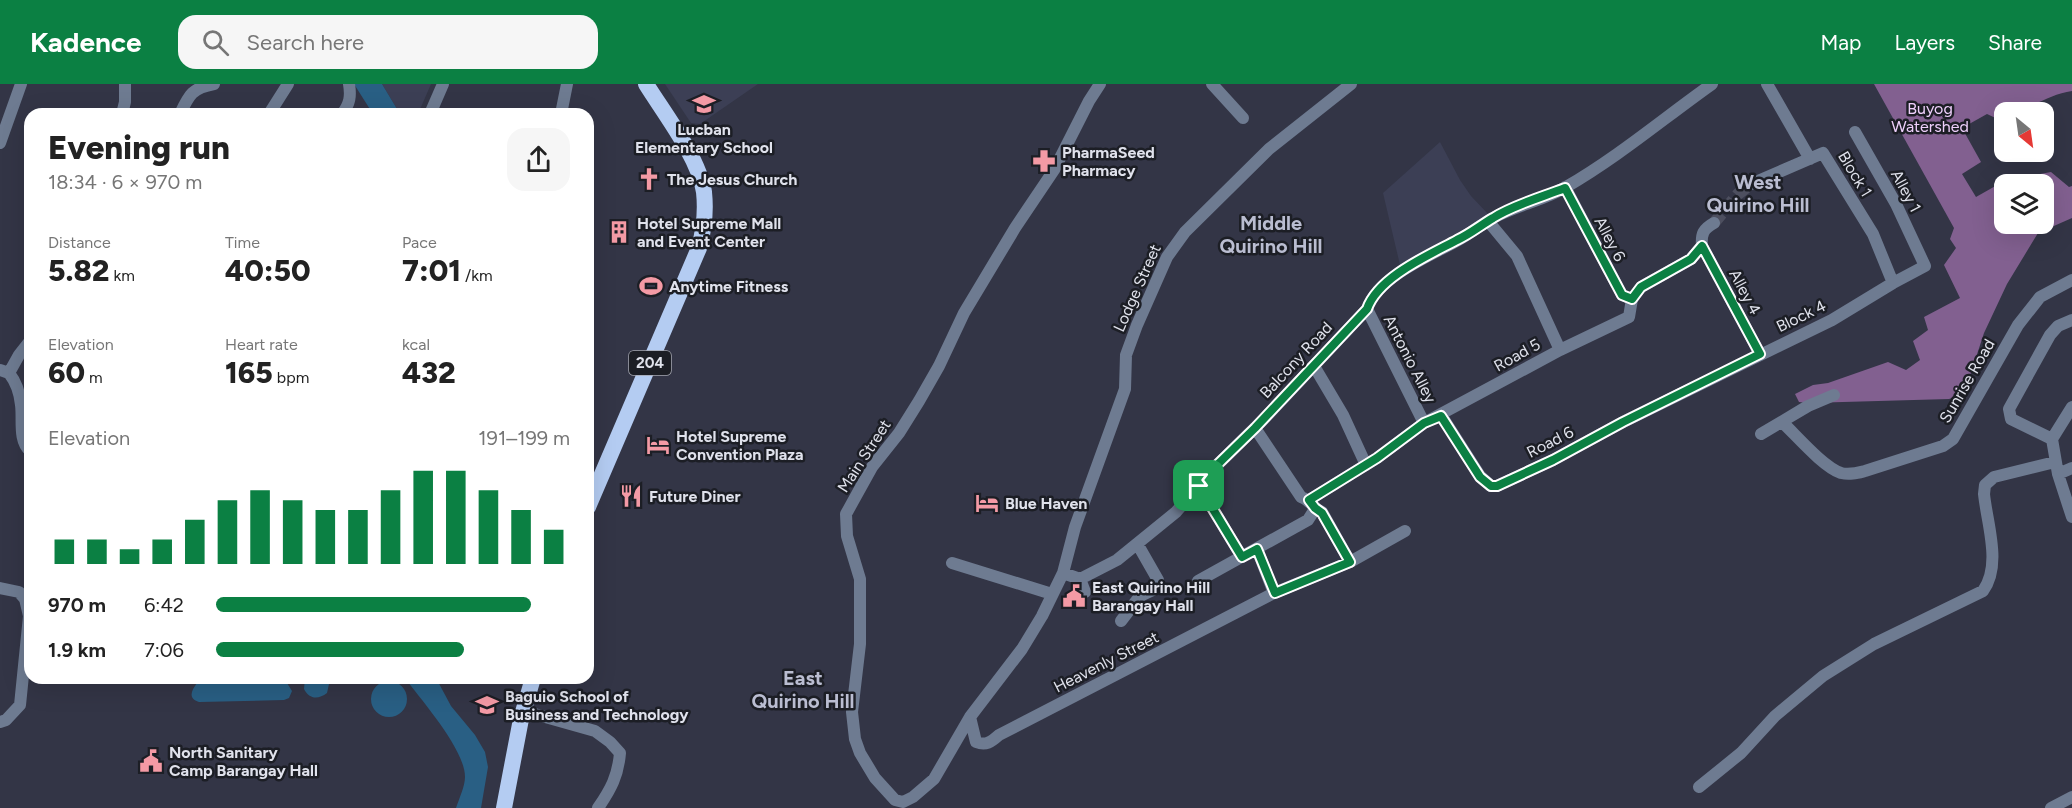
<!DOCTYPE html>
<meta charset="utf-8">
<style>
body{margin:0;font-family:Figtree,sans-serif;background:#f6f6f6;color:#222;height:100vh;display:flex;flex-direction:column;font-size:22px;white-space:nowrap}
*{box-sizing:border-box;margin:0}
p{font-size:20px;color:#767676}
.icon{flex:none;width:33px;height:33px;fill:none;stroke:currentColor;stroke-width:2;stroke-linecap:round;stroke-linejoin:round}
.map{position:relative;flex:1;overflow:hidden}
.sheet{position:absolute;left:24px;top:24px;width:570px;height:576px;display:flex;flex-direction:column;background:#fff;border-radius:18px;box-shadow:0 6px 24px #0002}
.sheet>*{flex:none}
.needle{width:39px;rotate:151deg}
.tools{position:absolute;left:1994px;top:18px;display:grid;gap:12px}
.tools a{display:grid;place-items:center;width:60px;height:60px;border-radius:12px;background:#fff;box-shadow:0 6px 24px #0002;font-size:30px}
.pin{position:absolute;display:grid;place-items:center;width:51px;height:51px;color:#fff;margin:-26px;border-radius:12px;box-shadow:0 3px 9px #0006}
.round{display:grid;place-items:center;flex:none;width:63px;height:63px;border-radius:18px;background:#f6f6f6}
.headline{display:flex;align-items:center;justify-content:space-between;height:102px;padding:0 24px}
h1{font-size:33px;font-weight:800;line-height:45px}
.figures{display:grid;grid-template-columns:repeat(3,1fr);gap:9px;height:102px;padding:6px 24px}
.figures div{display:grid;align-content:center}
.figures b{font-size:30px;font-weight:800}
.figures small{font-size:16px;font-weight:400}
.figures p{font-size:16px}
.chart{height:168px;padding:12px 24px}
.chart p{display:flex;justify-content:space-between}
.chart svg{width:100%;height:108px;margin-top:6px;stroke:#0b8043;stroke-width:6}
ul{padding:0 24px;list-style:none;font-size:20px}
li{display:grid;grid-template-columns:96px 72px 1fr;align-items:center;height:45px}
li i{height:15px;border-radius:8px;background:#0b8043}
header{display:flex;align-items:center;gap:36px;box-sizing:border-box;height:84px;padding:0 30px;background:#0b8043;color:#fff}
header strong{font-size:28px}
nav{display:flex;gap:33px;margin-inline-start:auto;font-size:21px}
.search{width:420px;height:54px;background:#f6f6f6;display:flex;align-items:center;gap:15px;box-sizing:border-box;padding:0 21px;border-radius:18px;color:#767676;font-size:22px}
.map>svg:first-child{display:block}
.built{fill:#3c3f55}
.forest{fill:#826090;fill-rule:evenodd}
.water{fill:#295f84}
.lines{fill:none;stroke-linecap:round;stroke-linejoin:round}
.minor-tunnel{stroke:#4d4f5f;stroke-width:12;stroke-dasharray:12 6;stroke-linecap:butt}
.minor{stroke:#6e7b91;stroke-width:12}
.tertiary{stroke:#6e7b91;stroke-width:12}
.trunk{stroke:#b4ccf2;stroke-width:16}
.route-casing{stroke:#fff;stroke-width:12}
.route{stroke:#0b8043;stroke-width:8}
.labels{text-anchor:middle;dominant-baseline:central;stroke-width:5;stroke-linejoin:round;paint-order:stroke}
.shield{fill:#1c1e25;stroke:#a5a7b0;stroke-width:1.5}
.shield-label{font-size:15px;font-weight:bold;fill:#e0e2ec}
.park-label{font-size:16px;fill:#efd0fc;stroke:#1c1e25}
.poi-label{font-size:16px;font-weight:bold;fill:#e0e2ec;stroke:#1c1e25;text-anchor:start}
.street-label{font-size:16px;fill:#e0e2ec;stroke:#1c1e25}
.quarter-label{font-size:20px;font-weight:bold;fill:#babdd1;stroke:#1c1e25}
</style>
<header>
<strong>Kadence</strong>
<div class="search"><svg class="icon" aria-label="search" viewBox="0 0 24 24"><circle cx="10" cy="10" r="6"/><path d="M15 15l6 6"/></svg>Search here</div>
<nav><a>Map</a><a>Layers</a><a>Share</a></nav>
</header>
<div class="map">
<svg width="2072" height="724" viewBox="0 0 2072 724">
<rect width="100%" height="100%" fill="#333546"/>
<path class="built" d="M382 0H431L418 30H400Z
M665 0H758L700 40 691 39Z
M1440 58 1460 96 1471 112 1489 131 1400 181 1383 109Z"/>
<path class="forest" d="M1874 0H2072V7C2048 10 2028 28 2004 28V38L1987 30 1962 44 1981 78 1962 90 1976 113 2006 96 2051 88 2069 103 2072 102V134L2038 149 2007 200 1984 249 1964 310 1949 315 1808 319 1799 318 1795 310 1813 301 1828 299 1888 278 1906 286 1920 276 1913 257 1928 246 1924 233 1960 214 1944 181 1956 164 1950 155 1954 144ZM2004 100H2043V140H2004Z"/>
<path class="water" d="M354 0H382L400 30H373Z
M191 594H291L287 599 292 607 289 614 284 616 199 618C187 614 192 606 197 599Z
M305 594H328L329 600 327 609C318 616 309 615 304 605Z
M405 594H436L451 622 475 651 485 668 488 683 481 724H456C459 715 465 702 465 693 465 665 421 616 405 594Z
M371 615a18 18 0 1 1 36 0a18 18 0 1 1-36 0Z"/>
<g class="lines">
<path class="minor-tunnel" d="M1714 139 1738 110 1751 100"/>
<path class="minor" d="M1100 0 1089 17 1054 86 1015 144 964 229 939 282 919 317 899 349 872 383 846 430 847 452 860 495V560L852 628 855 655 860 669 875 694 895 716 903 718 913 713 934 695 970 633 1022 565 1042 532 1063 489 1075 443 1125 305 1126 271 1137 241 1167 173 1185 148 1269 65 1351 0
M1212 0 1243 34
M1767 0 1810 75
M269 30 288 0
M342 30C350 20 351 12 349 0
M430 30 443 0
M561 30 567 0
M1751 100 1823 69 1873 150 1893 199
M1565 103 1622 211 1632 215
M1488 137 1517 172 1560 266
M1702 162 1760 270
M1367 225 1424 339
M1314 282 1343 331 1366 381
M0 286 9 289C16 298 20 310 21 321 23 335 18 357 30 367
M9 289 19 271 30 257
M1441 331 1480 392 1491 402H1497L1553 376 1623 338 1832 236 1893 199 1925 182 1896 120 1855 48
M1782 338C1796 351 1823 383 1841 389 1850 391 1857 389 1865 387L1943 362 1953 355 2018 241 2040 213 2072 196
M1255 344 1301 413C1310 416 1313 424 1322 428L1350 478
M1761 350 1808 322 1834 311
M2052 355 2011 335 2009 325 2050 251 2058 242 2072 236
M2052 355 2058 390 2072 433
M2052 355 2072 323
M2058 390 2072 384
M1199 402 1242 473
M1309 416 1377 374 1424 339 1560 266 1629 233 1632 215 1641 203 1691 175 1702 162C1701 150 1703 145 1714 139
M1257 465 1274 509
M952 479 1052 510
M1063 489 1080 495 1117 476 1176 428 1216 382 1262 337 1367 225C1379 191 1431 172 1460 155 1472 148 1483 139 1495 133 1518 121 1544 116 1566 103 1618 73 1664 34 1712 0
M1080 495 1085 508
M1198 497 1308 436 1315 425
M0 504 19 508 25 515 29 532 20 621 6 636 0 638
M1121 537 1140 512 1159 503 1158 496 1138 461
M524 627 595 647 610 658 620 669C618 692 611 705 598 724
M970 633 976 658C986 662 991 658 999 651L1274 509 1350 478 1405 447
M1699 703 1741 669 1775 632 1823 592 1874 560 1983 507C2002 481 1987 440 1984 410L1985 401 1994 393 2055 378
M2051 724 2072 713"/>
<path class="tertiary" d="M122 30 125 18V0
M180 30C189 11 192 4 214 0
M0 59 21 0"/>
<path class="trunk" d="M588 423 699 164C704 146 706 127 704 108 699 74 664 29 646 0
M504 724 521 635 533 594"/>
</g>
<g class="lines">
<g class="route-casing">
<path id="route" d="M1565 104 1622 211 1632 215 1641 203 1691 175 1702 162 1760 270 1623 338 1553 376 1497 402H1491L1480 393 1441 332 1424 339 1377 374 1309 416 1315 424 1322 429 1350 478 1275 509 1257 465 1242 473 1199 402 1216 382 1255 344 1367 225C1378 193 1429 171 1457 156 1470 150 1481 141 1493 134 1513 121 1542 113 1565 104Z"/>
</g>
<use href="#route" class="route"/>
</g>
<defs>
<g id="school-bare" transform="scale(1.8)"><path d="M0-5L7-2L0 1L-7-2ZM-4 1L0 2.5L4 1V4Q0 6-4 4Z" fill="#f49aa5" stroke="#1c1e25" stroke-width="2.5" paint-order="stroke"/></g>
<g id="pharmacy-bare" transform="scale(1.8)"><path d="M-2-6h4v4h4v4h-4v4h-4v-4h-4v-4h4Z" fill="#f49aa5" stroke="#1c1e25" stroke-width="2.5" paint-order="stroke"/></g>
<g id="church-bare" transform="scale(1.8)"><path d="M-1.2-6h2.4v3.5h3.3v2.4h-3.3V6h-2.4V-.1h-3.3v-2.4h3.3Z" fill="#f49aa5" stroke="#1c1e25" stroke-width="2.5" paint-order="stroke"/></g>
<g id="building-bare" transform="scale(1.8)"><path d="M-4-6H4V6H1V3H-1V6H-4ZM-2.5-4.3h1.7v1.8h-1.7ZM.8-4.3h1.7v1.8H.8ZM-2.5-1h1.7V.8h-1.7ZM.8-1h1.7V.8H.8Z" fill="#f49aa5" stroke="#1c1e25" stroke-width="2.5" paint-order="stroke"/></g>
<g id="stadium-bare" transform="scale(1.8)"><path d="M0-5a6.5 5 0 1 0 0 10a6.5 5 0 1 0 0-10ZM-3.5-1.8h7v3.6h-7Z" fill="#f49aa5" stroke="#1c1e25" stroke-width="2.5" paint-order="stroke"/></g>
<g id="hotel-bare" transform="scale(1.8)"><path d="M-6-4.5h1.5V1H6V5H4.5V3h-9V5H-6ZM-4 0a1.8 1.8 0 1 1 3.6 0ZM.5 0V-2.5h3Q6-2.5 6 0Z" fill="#f49aa5" stroke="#1c1e25" stroke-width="2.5" paint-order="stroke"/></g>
<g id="restaurant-bare" transform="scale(1.8)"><path d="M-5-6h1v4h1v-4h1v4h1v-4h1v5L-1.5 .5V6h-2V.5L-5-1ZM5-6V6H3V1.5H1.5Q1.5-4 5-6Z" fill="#f49aa5" stroke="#1c1e25" stroke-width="2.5" paint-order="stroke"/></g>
<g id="civic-bare" transform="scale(1.8)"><path d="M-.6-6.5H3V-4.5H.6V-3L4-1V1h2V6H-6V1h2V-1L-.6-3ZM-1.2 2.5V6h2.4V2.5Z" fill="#f49aa5" stroke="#1c1e25" stroke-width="2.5" paint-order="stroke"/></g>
</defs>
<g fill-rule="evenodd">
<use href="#school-bare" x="704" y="20"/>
<use href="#pharmacy-bare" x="1044" y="77"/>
<use href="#church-bare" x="649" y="95"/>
<use href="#building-bare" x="619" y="148"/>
<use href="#stadium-bare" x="651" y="202"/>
<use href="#hotel-bare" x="658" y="361"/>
<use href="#restaurant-bare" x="631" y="412"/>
<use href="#hotel-bare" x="987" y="419"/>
<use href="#civic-bare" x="1074" y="512"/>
<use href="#school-bare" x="487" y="621"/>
<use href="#civic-bare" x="151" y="677"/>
</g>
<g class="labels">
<rect class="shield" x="629" y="267" width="42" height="24" rx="4.5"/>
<g class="shield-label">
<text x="650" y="279">204</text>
</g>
<g class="park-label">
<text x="1930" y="24">Buyog<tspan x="1930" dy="18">Watershed</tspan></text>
</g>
<g class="poi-label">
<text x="704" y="45" text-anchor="middle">Lucban<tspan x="704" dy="18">Elementary School</tspan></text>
<text x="1062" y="68">PharmaSeed<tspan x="1062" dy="18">Pharmacy</tspan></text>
<text x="667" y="95">The Jesus Church</text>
<text x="637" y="139">Hotel Supreme Mall<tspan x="637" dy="18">and Event Center</tspan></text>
<text x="669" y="202">Anytime Fitness</text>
<text x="676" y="352">Hotel Supreme<tspan x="676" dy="18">Convention Plaza</tspan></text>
<text x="649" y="412">Future Diner</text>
<text x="1005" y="419">Blue Haven</text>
<text x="1092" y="503">East Quirino Hill<tspan x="1092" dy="18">Barangay Hall</tspan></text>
<text x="505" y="612">Baguio School of<tspan x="505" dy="18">Business and Technology</tspan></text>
<text x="169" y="668">North Sanitary<tspan x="169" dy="18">Camp Barangay Hall</tspan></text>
</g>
<g class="street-label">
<text transform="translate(1855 90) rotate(59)">Block 1</text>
<text transform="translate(1906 107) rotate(62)">Alley 1</text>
<text transform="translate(1610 155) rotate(62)">Alley 6</text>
<text transform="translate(1137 204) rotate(-66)">Lodge Street</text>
<text transform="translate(1745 208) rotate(62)">Alley 4</text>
<text transform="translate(1801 232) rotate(-26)">Block 4</text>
<text transform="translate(1517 271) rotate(-29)">Road 5</text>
<text transform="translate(1410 275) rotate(63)">Antonio Alley</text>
<text transform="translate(1296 276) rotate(-47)">Balcony Road</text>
<text transform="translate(1967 297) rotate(-60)">Sunrise Road</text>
<text transform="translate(1550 358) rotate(-27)">Road 6</text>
<text transform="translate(864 372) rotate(-57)">Main Street</text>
<text transform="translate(1106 578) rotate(-27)">Heavenly Street</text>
</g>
<g class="quarter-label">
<text x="1758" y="98">West<tspan x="1758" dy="23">Quirino Hill</tspan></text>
<text x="1271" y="139">Middle<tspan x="1271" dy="23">Quirino Hill</tspan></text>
<text x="803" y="594">East<tspan x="803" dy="23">Quirino Hill</tspan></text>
</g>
</g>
</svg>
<div class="tools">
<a><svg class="needle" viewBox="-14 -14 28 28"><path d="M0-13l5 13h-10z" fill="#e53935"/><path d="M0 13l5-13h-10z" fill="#767676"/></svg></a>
<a><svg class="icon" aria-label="layers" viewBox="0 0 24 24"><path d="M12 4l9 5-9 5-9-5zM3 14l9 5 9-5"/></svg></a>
</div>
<div class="pin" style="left:1199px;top:402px;background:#1e9e55"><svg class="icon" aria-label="arrive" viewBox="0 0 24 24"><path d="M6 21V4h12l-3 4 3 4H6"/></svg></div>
<section class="sheet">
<div class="headline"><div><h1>Evening run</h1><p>18:34 · 6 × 970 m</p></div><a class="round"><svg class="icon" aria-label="share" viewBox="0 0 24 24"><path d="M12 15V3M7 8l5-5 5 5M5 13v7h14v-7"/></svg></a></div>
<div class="figures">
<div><p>Distance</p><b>5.82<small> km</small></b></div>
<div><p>Time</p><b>40:50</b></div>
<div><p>Pace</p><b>7:01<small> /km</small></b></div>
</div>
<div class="figures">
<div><p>Elevation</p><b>60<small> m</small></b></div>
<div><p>Heart rate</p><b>165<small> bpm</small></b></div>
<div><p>kcal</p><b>432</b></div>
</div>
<div class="chart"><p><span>Elevation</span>191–199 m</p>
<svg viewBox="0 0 160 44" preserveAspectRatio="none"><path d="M5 44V34M15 44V34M25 44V38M35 44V34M45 44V26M55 44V18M65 44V14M75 44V18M85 44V22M95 44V22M105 44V14M115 44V6M125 44V6M135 44V14M145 44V22M155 44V30"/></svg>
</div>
<ul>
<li><b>970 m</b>6:42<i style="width:89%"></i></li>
<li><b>1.9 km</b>7:06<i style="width:70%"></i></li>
</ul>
</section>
</div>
